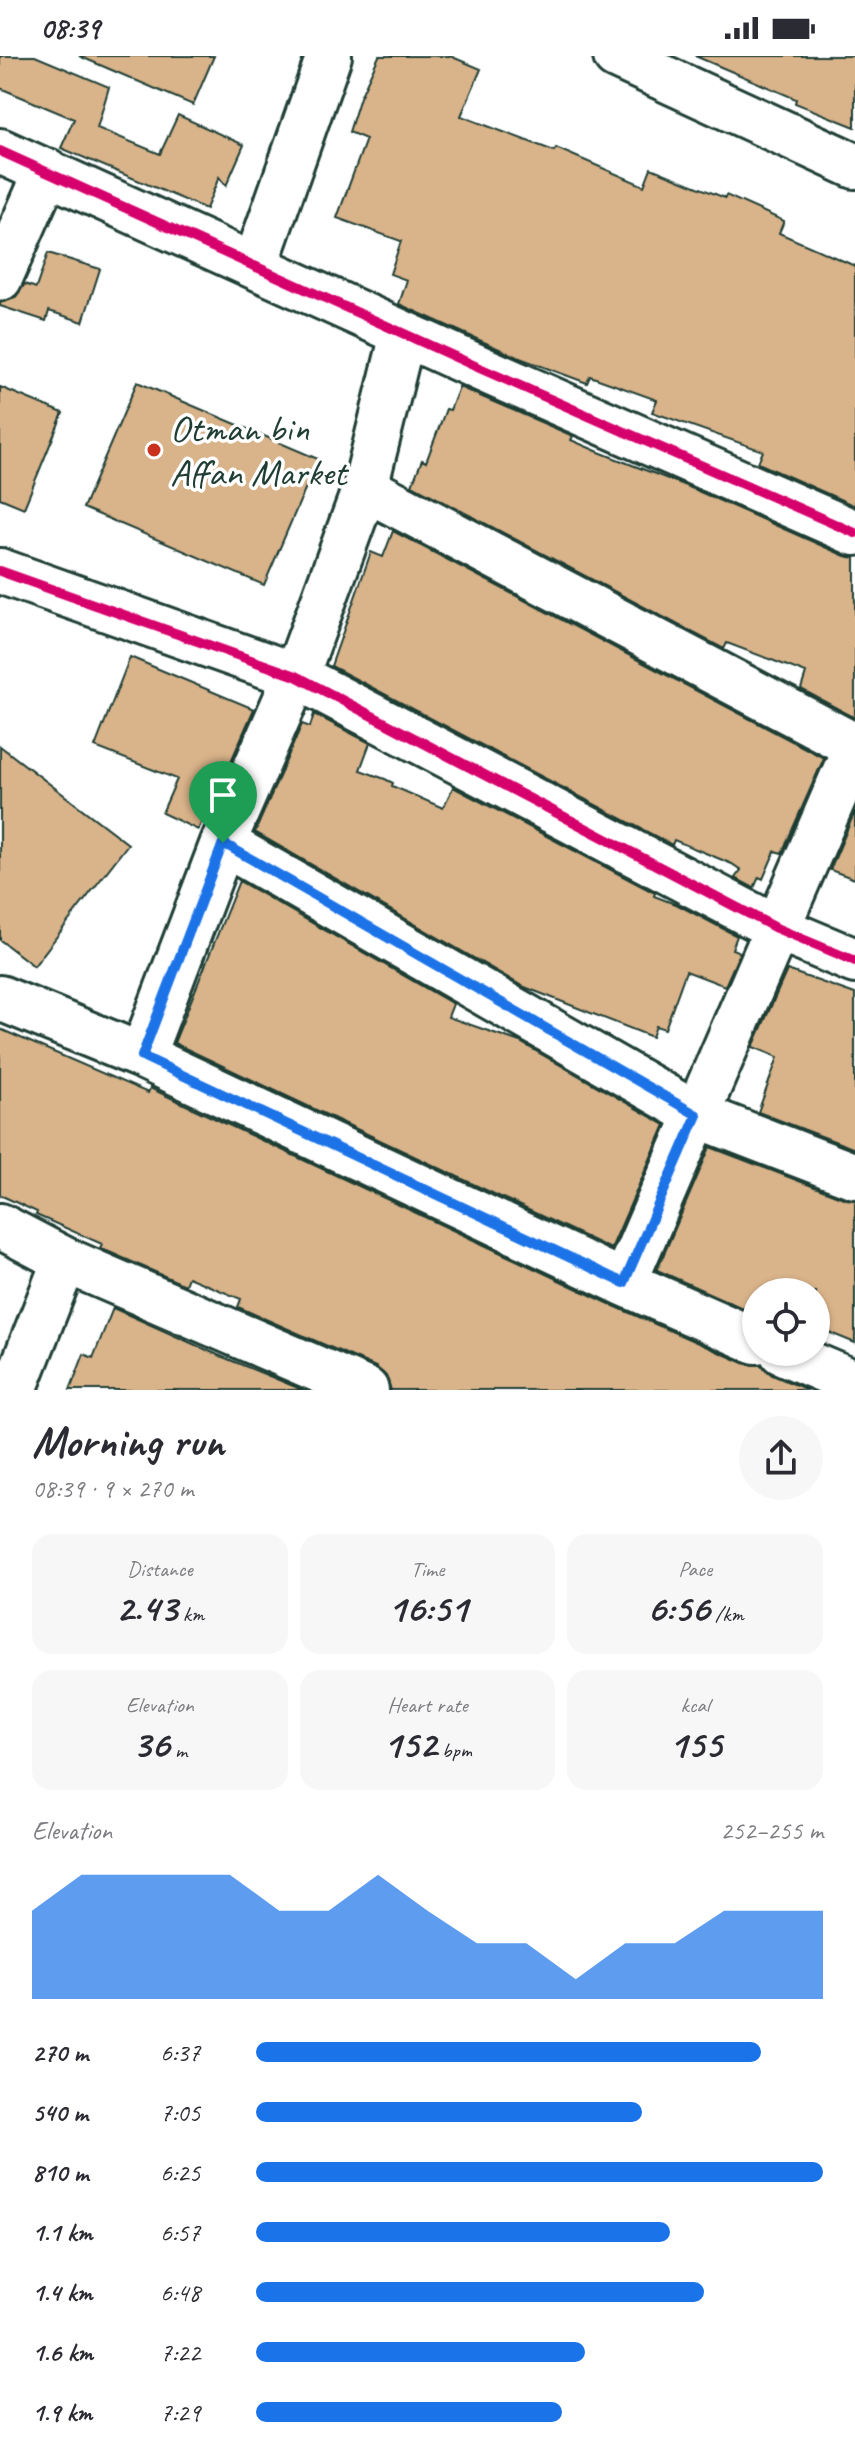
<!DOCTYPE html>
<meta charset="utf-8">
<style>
body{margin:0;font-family:Caveat,sans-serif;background:#f7f7f7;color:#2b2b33;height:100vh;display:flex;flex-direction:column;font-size:30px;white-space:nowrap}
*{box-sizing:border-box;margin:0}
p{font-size:26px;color:#7c7c81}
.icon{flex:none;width:44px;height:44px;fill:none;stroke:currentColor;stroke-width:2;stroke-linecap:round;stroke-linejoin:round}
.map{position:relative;height:1334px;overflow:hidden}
.side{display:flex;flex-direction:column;background:#fff;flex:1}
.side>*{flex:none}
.buttons{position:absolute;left:742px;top:1222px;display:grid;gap:16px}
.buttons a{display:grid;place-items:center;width:88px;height:88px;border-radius:50%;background:#fff;box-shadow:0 2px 6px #0004;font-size:40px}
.pin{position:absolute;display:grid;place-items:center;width:68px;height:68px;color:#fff;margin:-82px -34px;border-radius:50% 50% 50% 0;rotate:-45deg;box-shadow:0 0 8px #0007}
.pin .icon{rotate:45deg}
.round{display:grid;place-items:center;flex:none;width:84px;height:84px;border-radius:42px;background:#f7f7f7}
.overview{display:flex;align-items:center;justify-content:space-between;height:136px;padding:0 32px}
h1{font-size:44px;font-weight:700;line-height:60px}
.metrics{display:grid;grid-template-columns:repeat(3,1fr);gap:12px;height:136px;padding:8px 32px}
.metrics div{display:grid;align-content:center;border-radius:20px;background:#f7f7f7;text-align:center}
.metrics b{font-size:40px;font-weight:700}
.metrics small{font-size:22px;font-weight:400}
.metrics p{font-size:22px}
.chart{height:224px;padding:16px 32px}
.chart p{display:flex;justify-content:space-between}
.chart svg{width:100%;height:144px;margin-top:8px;fill:#1a73e8;opacity:.7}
ul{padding:0 32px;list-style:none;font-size:26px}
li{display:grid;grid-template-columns:128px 96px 1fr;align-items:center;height:60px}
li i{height:20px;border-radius:10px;background:#1a73e8}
.status{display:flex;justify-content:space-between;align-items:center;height:56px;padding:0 40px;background:#fff;direction:ltr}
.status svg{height:22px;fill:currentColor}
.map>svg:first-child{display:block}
.building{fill:#d9b38a;stroke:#1f3d34;stroke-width:2}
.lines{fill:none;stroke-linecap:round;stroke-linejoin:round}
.street-casing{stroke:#1f3d34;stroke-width:50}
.street{stroke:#fff;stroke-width:44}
.cycleway-casing{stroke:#fff;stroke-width:15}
.cycleway{stroke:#d6006c;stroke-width:10}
.route-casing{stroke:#fff;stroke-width:16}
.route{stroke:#1a73e8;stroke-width:10}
.poi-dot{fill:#c8321e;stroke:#fff;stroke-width:3}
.labels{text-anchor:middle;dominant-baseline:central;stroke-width:7;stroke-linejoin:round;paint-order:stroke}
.poi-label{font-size:38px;fill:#1f3d34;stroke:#fff;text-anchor:start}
</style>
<div class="status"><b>08:39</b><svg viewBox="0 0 49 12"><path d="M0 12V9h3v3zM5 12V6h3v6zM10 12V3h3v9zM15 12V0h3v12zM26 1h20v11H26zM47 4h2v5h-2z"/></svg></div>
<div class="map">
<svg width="855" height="1334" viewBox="0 0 855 1334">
<rect width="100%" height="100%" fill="#fff"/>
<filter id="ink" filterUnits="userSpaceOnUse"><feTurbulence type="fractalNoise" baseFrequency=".0125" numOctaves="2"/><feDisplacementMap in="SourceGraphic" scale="16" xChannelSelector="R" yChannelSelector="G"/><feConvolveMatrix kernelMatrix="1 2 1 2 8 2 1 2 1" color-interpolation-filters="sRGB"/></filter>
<g filter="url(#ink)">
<path class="building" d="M0 0H35L109 31 97 72 160 98 178 59 244 89 226 130 219 121 206 153 61 92 74 63 0 32Z
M79 0H214L193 49Z
M379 0H450L481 13 461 60 554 95 556 92 644 130 651 112 725 142 726 139 784 165 779 177 855 210V450L758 407 763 395 652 356 657 344 590 320 587 327 517 301 399 248 407 224 390 218 401 185 337 162 366 83 349 76 360 41Z
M695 0H855V71L795 47 796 43Z
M48 197 100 213 83 266 49 255 46 265 0 250V247L15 242 25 228 36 232Z
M137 326 318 403 264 529 83 452Z
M0 331 63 357 24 452 0 442Z
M459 331 573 380 571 384 599 396 691 432 845 500 855 502V662L801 633 806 617 727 587 724 593 412 429 422 404 426 406 446 353 450 354Z
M393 475 824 702 782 797 775 795 763 823 759 821 754 832 735 822 741 814 732 808 674 784 672 789 331 610 371 496 383 501Z
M130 601 254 653 207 760 205 759 198 774 162 757 177 723 95 691Z
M314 658 370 687 360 714 385 723 393 727 392 730 443 752 453 731 655 837 654 840 680 850 737 880 732 893 740 896 725 930 686 915 665 973 656 970 652 981 522 930 255 776 302 668 310 671Z
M0 690 128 788 34 910 0 884Z
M855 755V823L830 814Z
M239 825 453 948 448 961 520 986 665 1069 611 1193 174 987Z
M787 914 855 938V1093L758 1056 778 1001 753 991Z
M0 973 148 1037 150 1032 614 1250 746 1308 761 1309 772 1319 808 1334H391L386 1320 376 1311 238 1251 241 1243 188 1221 185 1229 100 1192 102 1188 36 1159 37 1156 0 1139Z
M710 1091 846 1143 855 1144V1287L816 1271V1236H756V1258L657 1214Z
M113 1252 218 1299 303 1334H70L84 1298 93 1302Z"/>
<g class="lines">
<g class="street-casing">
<path id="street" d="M616 0 855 110
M0 95 484 314 855 477
M255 210 329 0
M0 222 47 115
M365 432 855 690
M0 515 296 620 776 872 855 905
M223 787 697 1059 855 1120
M0 942 142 1000 624 1227 756 1285
M142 1000 223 787 296 620 365 432 403 278
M0 1170 65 1204 366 1334
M624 1227 855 692
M782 1296 855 1327
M14 1334 65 1204"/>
</g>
<use href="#street" class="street"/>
<g class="cycleway-casing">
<path id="cycleway" d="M0 95 484 314 855 477
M0 515 296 620 776 872 855 905"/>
</g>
<use href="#cycleway" class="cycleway"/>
</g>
</g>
<g class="lines" filter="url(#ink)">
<g class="route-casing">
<path id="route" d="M223 787 697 1059 624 1227 142 1000Z"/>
</g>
<use href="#route" class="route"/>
</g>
<circle class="poi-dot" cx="154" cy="394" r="8"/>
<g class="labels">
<g class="poi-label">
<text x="170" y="372">Otman bin<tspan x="170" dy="44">Affan Market</tspan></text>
</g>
</g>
</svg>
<div class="buttons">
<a><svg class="icon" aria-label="locate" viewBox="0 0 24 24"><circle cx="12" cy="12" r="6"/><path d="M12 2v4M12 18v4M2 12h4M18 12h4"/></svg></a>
</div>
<div class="pin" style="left:223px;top:787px;background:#1e9e55"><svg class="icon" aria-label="arrive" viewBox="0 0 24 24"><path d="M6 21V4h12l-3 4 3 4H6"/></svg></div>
</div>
<section class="side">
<div class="overview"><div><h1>Morning run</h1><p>08:39 · 9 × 270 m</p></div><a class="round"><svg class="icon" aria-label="share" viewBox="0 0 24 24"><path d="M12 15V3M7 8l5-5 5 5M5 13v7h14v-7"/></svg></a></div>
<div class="metrics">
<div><p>Distance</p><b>2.43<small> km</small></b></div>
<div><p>Time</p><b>16:51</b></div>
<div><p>Pace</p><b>6:56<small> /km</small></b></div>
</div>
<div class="metrics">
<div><p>Elevation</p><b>36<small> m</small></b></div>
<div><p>Heart rate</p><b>152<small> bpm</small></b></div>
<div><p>kcal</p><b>155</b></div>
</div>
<div class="chart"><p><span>Elevation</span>252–255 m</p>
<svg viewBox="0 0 160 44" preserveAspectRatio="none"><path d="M0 44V17L10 6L20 6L30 6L40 6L50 17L60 17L70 6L80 17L90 27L100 27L110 38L120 27L130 27L140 17L150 17L160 17V44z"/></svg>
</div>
<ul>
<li><b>270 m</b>6:37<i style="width:89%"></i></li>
<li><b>540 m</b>7:05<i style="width:68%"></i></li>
<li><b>810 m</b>6:25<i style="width:100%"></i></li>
<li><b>1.1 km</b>6:57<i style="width:73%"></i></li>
<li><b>1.4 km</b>6:48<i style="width:79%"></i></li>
<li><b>1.6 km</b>7:22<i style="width:58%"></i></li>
<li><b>1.9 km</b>7:29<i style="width:54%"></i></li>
</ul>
</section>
